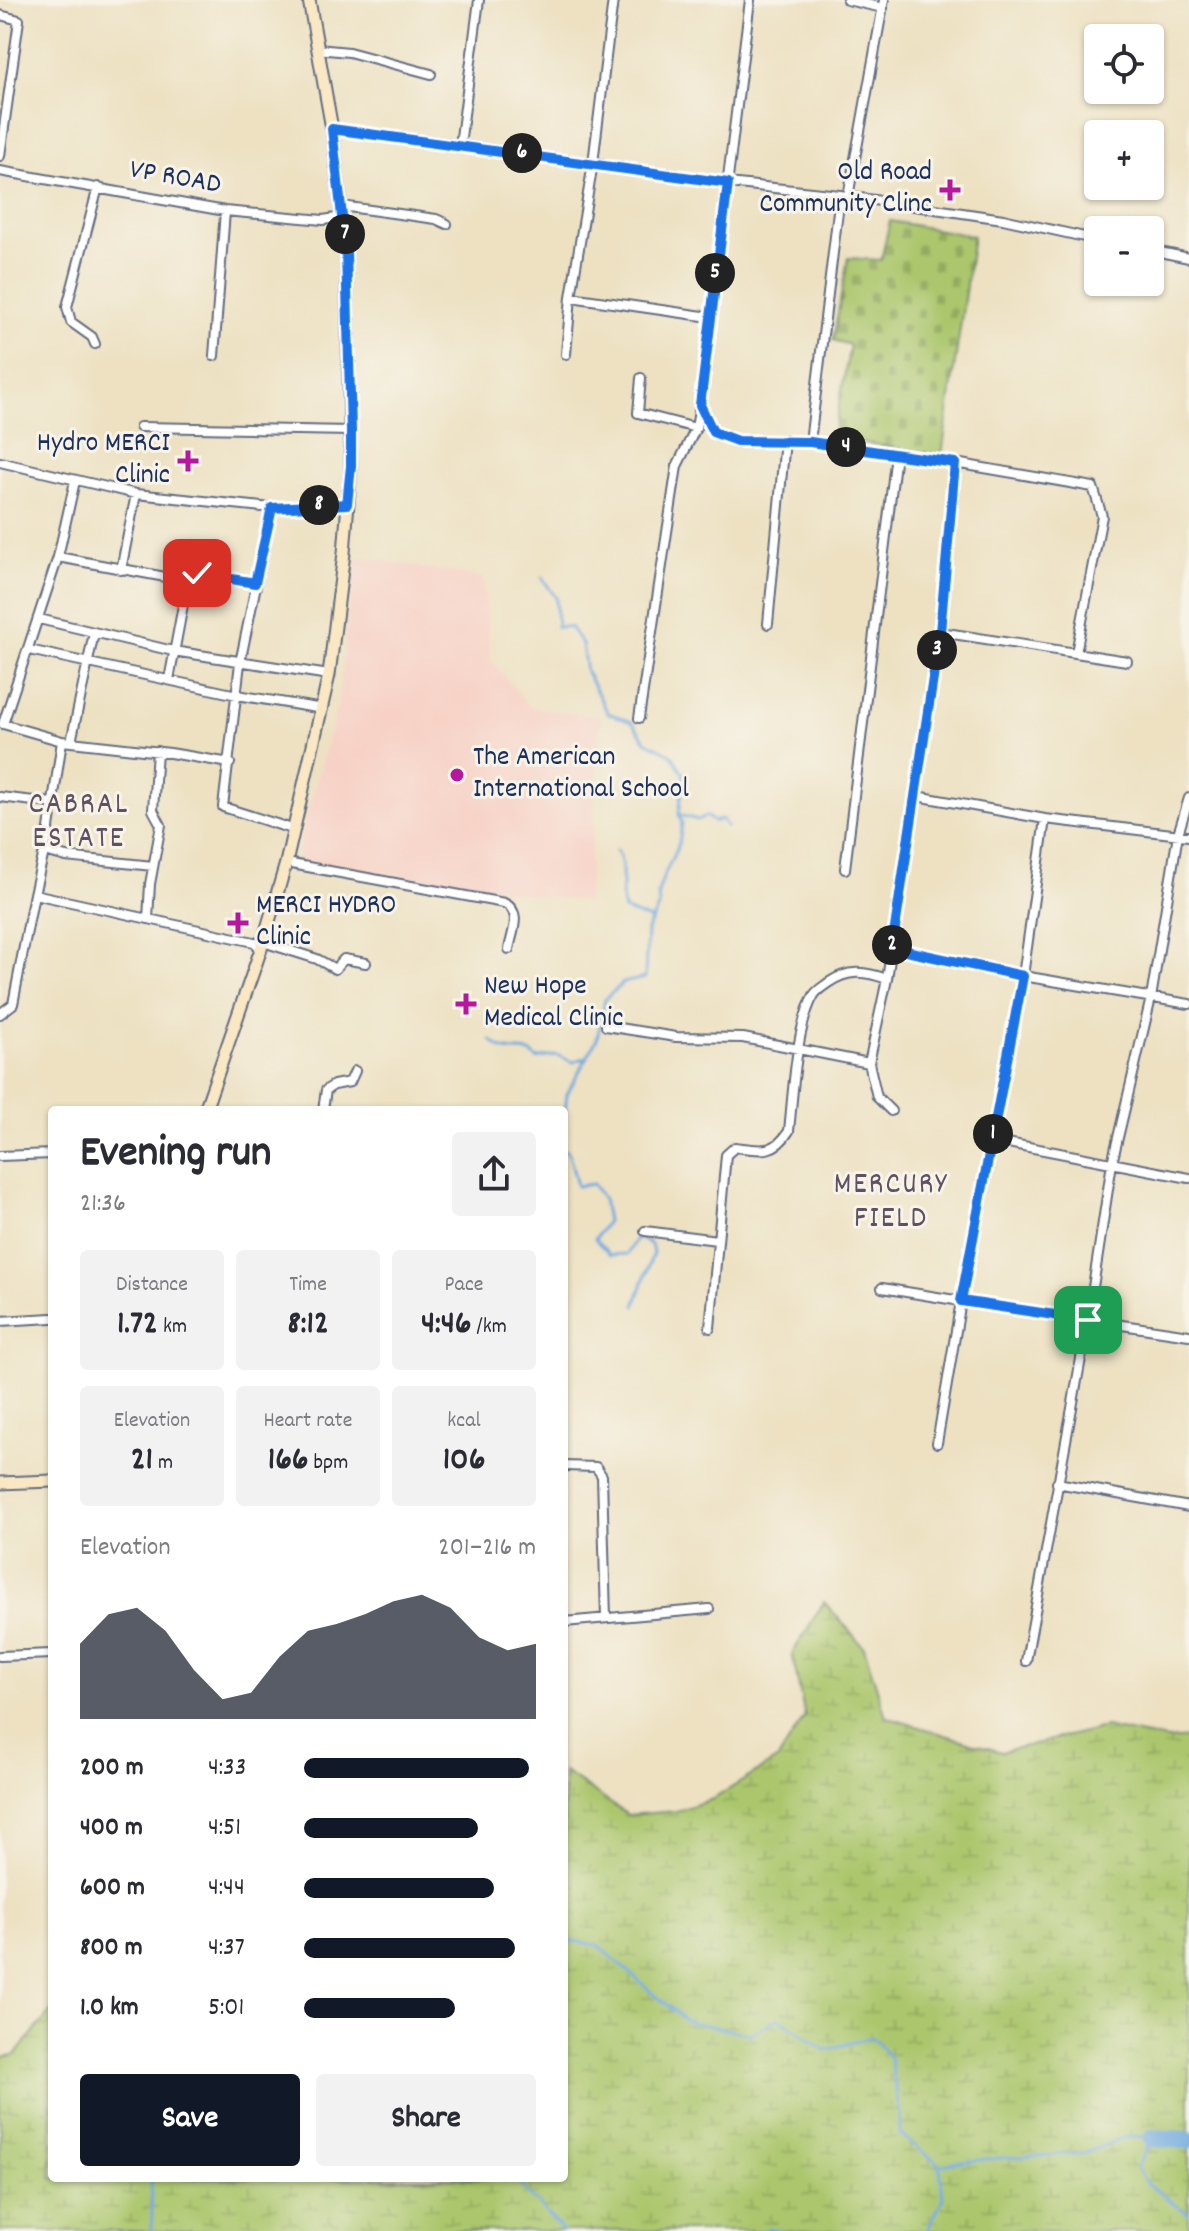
<!DOCTYPE html>
<meta charset="utf-8">
<style>
body{margin:0;font-family:Dekko,sans-serif;background:#f2f2f3;color:#2b2b33;height:100vh;display:flex;flex-direction:column;font-size:30px;white-space:nowrap}
*{box-sizing:border-box;margin:0}
p{font-size:26px;color:#7c7c81}
.icon{flex:none;width:44px;height:44px;fill:none;stroke:currentColor;stroke-width:2;stroke-linecap:round;stroke-linejoin:round}
.map{position:relative;flex:1;overflow:hidden}
.sheet{position:absolute;left:48px;top:1106px;width:520px;height:1076px;display:flex;flex-direction:column;background:#fff;border-radius:8px;box-shadow:0 2px 6px #0004}
.sheet>*{flex:none}
.tools{position:absolute;left:1084px;top:24px;display:grid;gap:16px}
.tools a{display:grid;place-items:center;width:80px;height:80px;border-radius:8px;background:#fff;box-shadow:0 2px 6px #0004;font-size:40px}
.pin{position:absolute;display:grid;place-items:center;width:68px;height:68px;color:#fff;margin:-34px;border-radius:16px;box-shadow:0 4px 12px #0006}
.km{position:absolute;width:40px;height:40px;margin:-20px;border-radius:50%;background:#222;color:#fff;font-size:22px;line-height:40px;text-align:center}
.round{display:grid;place-items:center;flex:none;width:84px;height:84px;border-radius:8px;background:#f2f2f3}
.overview{display:flex;align-items:center;justify-content:space-between;height:136px;padding:0 32px}
h1{font-size:44px;font-weight:700;line-height:60px}
.figures{display:grid;grid-template-columns:repeat(3,1fr);gap:12px;height:136px;padding:8px 32px}
.figures div{display:grid;align-content:center;border-radius:8px;background:#f2f2f3;text-align:center}
.figures b{font-size:34px;font-weight:700}
.figures small{font-size:22px;font-weight:400}
.figures p{font-size:22px}
.chart{height:224px;padding:16px 32px}
.chart p{display:flex;justify-content:space-between}
.chart svg{width:100%;height:144px;margin-top:8px;fill:#111827;opacity:.7}
.action{display:flex;gap:16px;margin-top:auto;padding:16px 32px}
.action a{flex:1;height:92px;border-radius:8px;background:#111827;color:#fff;font-size:32px;font-weight:700;line-height:92px;text-align:center}
.action a+a{background:#f2f2f3;color:#2b2b33}
ul{padding:0 32px;list-style:none;font-size:26px}
li{display:grid;grid-template-columns:128px 96px 1fr;align-items:center;height:60px}
li i{height:20px;border-radius:10px;background:#111827}
.map>svg:first-child{display:block}
.built{fill:#f7d1c6}
.wetland{fill:url(#wetland-marsh);stroke:#637a65;stroke-width:2}
.cemetery{fill:url(#cemetery-stones);stroke:#637a65;stroke-width:2}
.lines{fill:none;stroke-linecap:round;stroke-linejoin:round}
.stream{stroke:#6ea8de;stroke-width:3}
.river{stroke:#6ea8de;stroke-width:18}
.street-casing{stroke:#646d81;stroke-width:12}
.secondary-casing{stroke:#646d81;stroke-width:15}
.street{stroke:#fff;stroke-width:8}
.secondary{stroke:#fae7c3;stroke-width:11}
.route-casing{stroke:#fff;stroke-width:16}
.route{stroke:#1a73e8;stroke-width:10}
.poi-dot{fill:#b5179e;stroke:#f7f3e8;stroke-width:3}
.labels{text-anchor:middle;dominant-baseline:central;stroke-width:6;stroke-linejoin:round;paint-order:stroke}
.poi-label{font-size:28px;fill:#1b2f5e;stroke:#f7f3e8;text-anchor:start}
.street-label{font-size:28px;fill:#1b2f5e;stroke:#f7f3e8}
.neighbourhood-label{font-size:30px;letter-spacing:2px;fill:#5e5262;stroke:#f7f3e8}
</style>
<div class="map">
<svg width="1189" height="2231" viewBox="0 0 1189 2231">
<defs>
<pattern id="wetland-marsh" width="20" height="14" patternUnits="userSpaceOnUse" patternTransform="scale(2)"><rect width="20" height="14" fill="#abc66c"/><path d="M1 5h8M5 5V1M11 12h8M15 12V8" fill="none" stroke="#93aa60"/></pattern>
<pattern id="cemetery-stones" width="16" height="16" patternUnits="userSpaceOnUse" patternTransform="scale(2)"><rect width="16" height="16" fill="#abc66c"/><path d="M2 7V4a2 2 0 0 1 4 0v3zM10 15v-3a2 2 0 0 1 4 0v3z" fill="#93aa60"/></pattern>
</defs>
<rect width="100%" height="100%" fill="#f7f3e8"/>
<filter id="ink" filterUnits="userSpaceOnUse"><feTurbulence type="fractalNoise" baseFrequency=".0125" numOctaves="2"/><feDisplacementMap in="SourceGraphic" scale="16" xChannelSelector="R" yChannelSelector="G"/><feConvolveMatrix kernelMatrix="1 2 1 2 8 2 1 2 1" color-interpolation-filters="sRGB"/></filter>
<filter id="wash" filterUnits="userSpaceOnUse"><feTurbulence type="fractalNoise" baseFrequency=".006" numOctaves="4" result="noise"/><feDisplacementMap in="SourceGraphic" scale="32" xChannelSelector="R" yChannelSelector="G"/><feGaussianBlur stdDeviation="1.8" result="paint"/><feColorMatrix in="noise" values="0 0 0 0 0 0 0 0 0 0 0 0 0 0 0 0 0 1.4 0 .05"/><feComposite in="paint" operator="in"/></filter>
<g filter="url(#wash)">
<rect width="100%" height="100%" fill="#ede1c2"/>
<path class="built" d="M354 556 484 578 490 658 529 707 601 717 587 902 298 860 302 833 338 704Z"/>
<path class="wetland" d="M824 1602 864 1647 886 1717 1001 1752 1105 1727 1167 1740 1189 1738V2231H0V2057L15 2055 52 2010V2178H564V1772L628 1815 676 1811 713 1799 778 1759 805 1716 792 1654Z"/>
<path class="cemetery" d="M890 221 973 236 942 455 833 438 850 345 833 340 848 258 881 260Z"/>
<g class="lines">
<path class="stream" d="M542 577 556 598 557 627H570L582 644 586 672 608 713 632 722 646 741 672 755 684 775 679 814 682 824 679 843 663 878 658 893 659 906 647 930 645 978 623 983 605 999 597 1039 567 1094 564 1118
M680 815 698 820 706 816 714 822 722 819 727 827
M616 850C628 867 618 888 624 910L651 920
M491 1040C493 1042 500 1048 503 1049 516 1054 527 1046 537 1059L557 1055 573 1062 584 1058
M564 1150 569 1153 577 1186 593 1184 603 1199 607 1221 595 1239 610 1255 627 1254 637 1237 651 1244 653 1253 635 1306
M564 1939 597 1945 686 2021 751 2034 779 2018 825 2050 872 2037 890 2057 900 2114V2134L940 2165 986 2159 1086 2153 1130 2135 1152 2138 1137 2167 1146 2183 1189 2214
M151 2178 152 2231
M514 2178 563 2231
M764 2231 769 2228 779 2231
M927 2231 943 2199 940 2165"/>
<path class="river" d="M1152 2138 1189 2140"/>
</g>
</g>
<g filter="url(#ink)">
<g class="lines">
<g class="street-casing">
<path id="street" d="M847 0 883 8
M0 15 19 20 0 156
M317 49 349 52 431 74
M332 129 460 145 728 183 840 195 1003 219 1098 240
M460 145 479 0
M0 171 225 211 323 220 343 217
M848 197 884 0
M341 206 436 219 447 224
M1150 250 1189 258
M571 297 593 163 613 0
M95 344 92 337 71 322 67 307 98 187
M566 354 571 297 710 317
M214 356 225 211
M641 378 638 413 696 428
M700 406 713 432 737 441 810 442 955 463 1093 487 1102 516 1076 653
M140 427 351 431
M810 442 840 195
M0 462 136 494 272 508 347 504
M75 481 58 557 3 724 62 741 170 753 230 763
M272 508 240 663 223 807 292 829
M58 557 176 579 197 573 255 583
M121 570 136 494
M39 619 173 651 329 675
M768 624 785 440
M940 632 1127 661
M29 650 237 695 323 709
M169 680 189 573
M639 718 677 466 696 428 700 405 750 0
M71 742 94 633
M917 796 1045 819 1189 836
M0 797 51 803
M45 851 66 857 153 866
M286 863 504 903C523 912 512 932 509 949
M845 869 896 454
M34 894 48 835 62 741
M148 919 150 884 161 825 153 810 157 751
M263 942 317 959 335 969 344 959 366 963
M892 948 1023 976 1189 1004
M887 979 869 1063 877 1097 891 1111
M0 1014 13 1004 34 894 254 942 261 949
M606 1026 676 1037 743 1038 869 1063
M323 1110 326 1090 334 1085 350 1082 355 1071
M992 1140 1189 1178
M0 1156 52 1154
M645 1231 717 1240
M882 1288 961 1301 1023 976 1045 819
M0 1321 52 1318
M710 1328 726 1155 735 1147C760 1150 774 1155 789 1131 793 1094 796 1026 814 995 817 990 823 987 828 983 848 969 865 971 887 979L940 632 955 463
M937 1443 961 1301 1189 1335
M564 1466 596 1467 602 1476 606 1618
M1057 1483 1189 1507
M564 1622 709 1609
M0 1656 52 1654
M1026 1661 1088 1320 1112 1163 1151 998 1178 834 1189 798"/>
</g>
<g class="secondary-casing">
<path id="secondary" d="M205 1110 261 949 286 863 329 675 344 553 351 466 346 251 332 129 309 0
M0 1483 52 1481"/>
</g>
<use href="#street" class="street"/>
<use href="#secondary" class="secondary"/>
</g>
</g>
<g class="lines" filter="url(#ink)">
<g class="route-casing">
<path id="route" d="M197 573 255 583 272 508 347 504 351 466V431L346 251 332 129 728 183 700 405 713 432 737 441 810 442 955 463 940 632 892 948 1023 976 961 1301 1088 1320"/>
</g>
<use href="#route" class="route"/>
</g>
<g class="poi-dot">
<path d="M946 178h8v8h8v8h-8v8h-8v-8h-8v-8h8z"/>
<path d="M184 449h8v8h8v8h-8v8h-8v-8h-8v-8h8z"/>
<circle cx="457" cy="775" r="8"/>
<path d="M234 911h8v8h8v8h-8v8h-8v-8h-8v-8h8z"/>
<path d="M462 992h8v8h8v8h-8v8h-8v-8h-8v-8h8z"/>
</g>
<g class="labels">
<g class="poi-label">
<text x="932" y="174" text-anchor="end">Old Road<tspan x="932" dy="32">Community Clinc</tspan></text>
<text x="170" y="445" text-anchor="end">Hydro MERCI<tspan x="170" dy="32">Clinic</tspan></text>
<text x="473" y="759">The American<tspan x="473" dy="32">International School</tspan></text>
<text x="256" y="907">MERCI HYDRO<tspan x="256" dy="32">Clinic</tspan></text>
<text x="484" y="988">New Hope<tspan x="484" dy="32">Medical Clinic</tspan></text>
</g>
<g class="street-label">
<text transform="translate(175 179) rotate(10)">VP ROAD</text>
</g>
<g class="neighbourhood-label">
<text x="79" y="806">CABRAL<tspan x="79" dy="34">ESTATE</tspan></text>
<text x="891" y="1186">MERCURY<tspan x="891" dy="34">FIELD</tspan></text>
</g>
</g>
</svg>
<div class="tools">
<a><svg class="icon" aria-label="locate" viewBox="0 0 24 24"><circle cx="12" cy="12" r="6"/><path d="M12 2v4M12 18v4M2 12h4M18 12h4"/></svg></a>
<a>+</a>
<a>−</a>
</div>
<div class="pin" style="left:1088px;top:1320px;background:#1e9e55"><svg class="icon" aria-label="arrive" viewBox="0 0 24 24"><path d="M6 21V4h12l-3 4 3 4H6"/></svg></div>
<div class="pin" style="left:197px;top:573px;background:#d93025"><svg class="icon" aria-label="check" viewBox="0 0 24 24"><path d="M5 12l5 5 9-10"/></svg></div>
<b class="km" style="left:993px;top:1134px">1</b>
<b class="km" style="left:892px;top:945px">2</b>
<b class="km" style="left:937px;top:650px">3</b>
<b class="km" style="left:846px;top:447px">4</b>
<b class="km" style="left:715px;top:273px">5</b>
<b class="km" style="left:522px;top:153px">6</b>
<b class="km" style="left:345px;top:234px">7</b>
<b class="km" style="left:319px;top:505px">8</b>
<section class="sheet">
<div class="overview"><div><h1>Evening run</h1><p>21:36</p></div><a class="round"><svg class="icon" aria-label="share" viewBox="0 0 24 24"><path d="M12 15V3M7 8l5-5 5 5M5 13v7h14v-7"/></svg></a></div>
<div class="figures">
<div><p>Distance</p><b>1.72<small> km</small></b></div>
<div><p>Time</p><b>8:12</b></div>
<div><p>Pace</p><b>4:46<small> /km</small></b></div>
</div>
<div class="figures">
<div><p>Elevation</p><b>21<small> m</small></b></div>
<div><p>Heart rate</p><b>166<small> bpm</small></b></div>
<div><p>kcal</p><b>106</b></div>
</div>
<div class="chart"><p><span>Elevation</span>201–216 m</p>
<svg viewBox="0 0 160 44" preserveAspectRatio="none"><path d="M0 44V21L10 12L20 10L30 17L40 29L50 38L60 36L70 25L80 17L90 15L100 12L110 8L120 6L130 10L140 19L150 23L160 21V44z"/></svg>
</div>
<ul>
<li><b>200 m</b>4:33<i style="width:97%"></i></li>
<li><b>400 m</b>4:51<i style="width:75%"></i></li>
<li><b>600 m</b>4:44<i style="width:82%"></i></li>
<li><b>800 m</b>4:37<i style="width:91%"></i></li>
<li><b>1.0 km</b>5:01<i style="width:65%"></i></li>
</ul>
<div class="action"><a>Save</a><a>Share</a></div>
</section>
</div>
